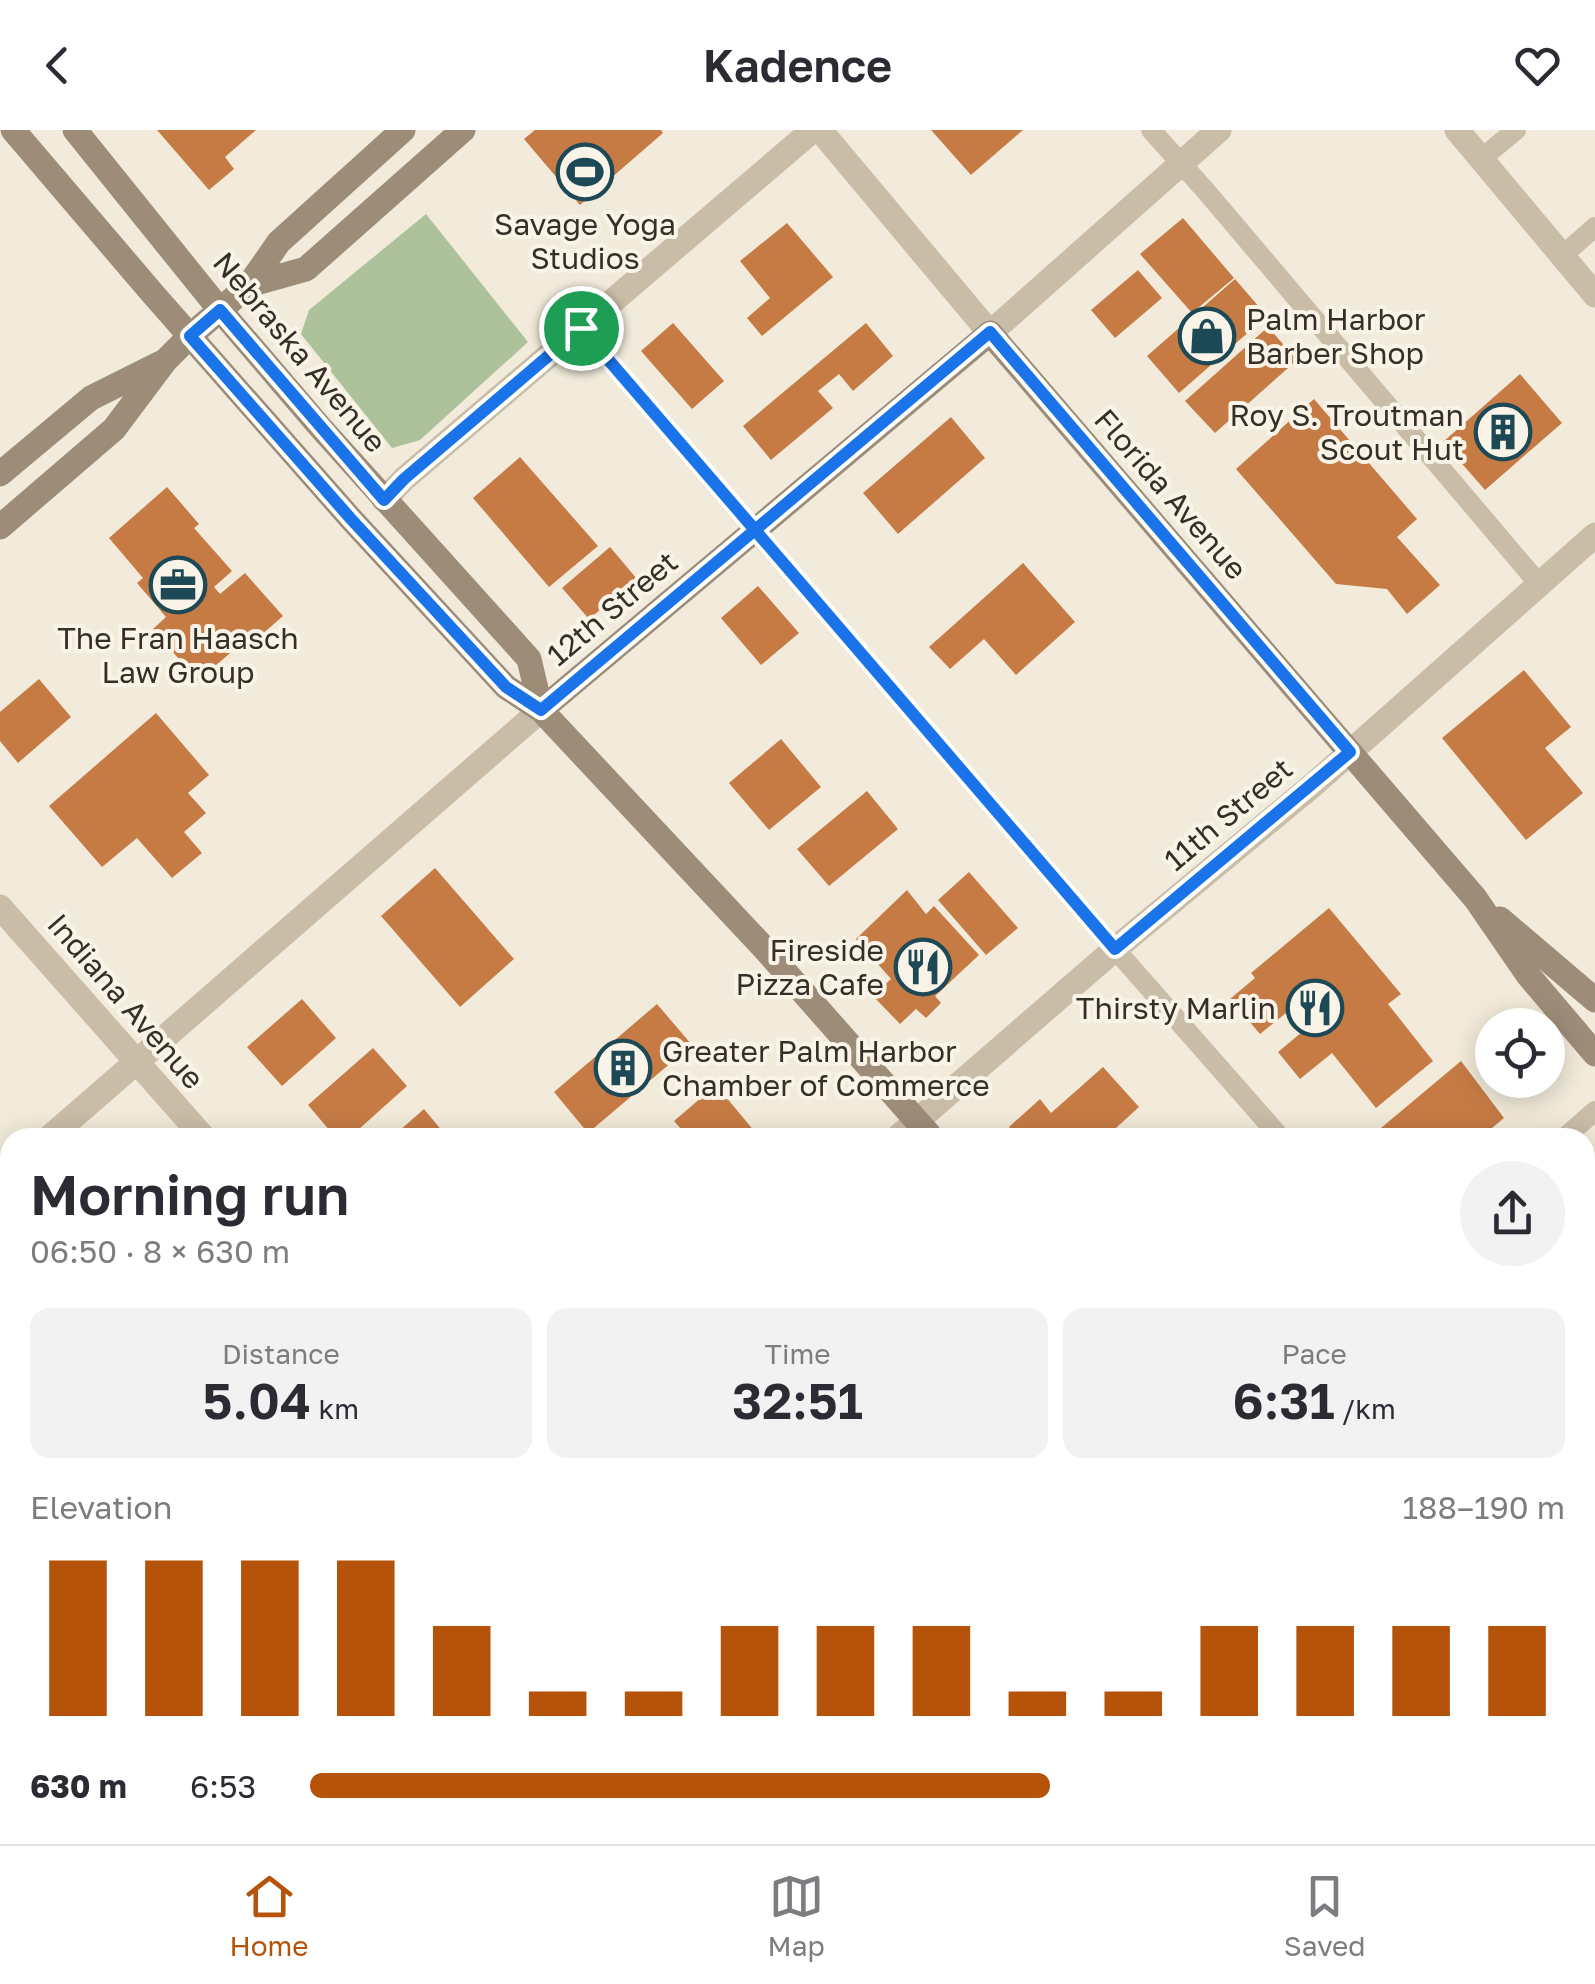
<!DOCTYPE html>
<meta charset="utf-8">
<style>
body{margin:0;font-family:"Golos Text",sans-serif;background:#f2f2f3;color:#2b2b33;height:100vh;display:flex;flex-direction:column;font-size:38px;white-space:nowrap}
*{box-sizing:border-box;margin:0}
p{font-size:32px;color:#7c7c81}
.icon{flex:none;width:55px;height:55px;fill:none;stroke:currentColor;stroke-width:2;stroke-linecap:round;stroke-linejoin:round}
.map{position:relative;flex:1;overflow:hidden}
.sheet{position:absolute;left:0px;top:998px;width:1595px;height:718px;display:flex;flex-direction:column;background:#fff;border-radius:30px 30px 0 0;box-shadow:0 5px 25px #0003}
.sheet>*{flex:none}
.controls{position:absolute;left:1475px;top:878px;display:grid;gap:20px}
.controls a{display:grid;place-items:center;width:90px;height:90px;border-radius:50%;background:#fff;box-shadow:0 5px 25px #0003;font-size:50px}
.pin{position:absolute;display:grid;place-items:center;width:85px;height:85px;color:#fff;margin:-42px;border:5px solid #fff;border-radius:50%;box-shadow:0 2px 10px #0007}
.round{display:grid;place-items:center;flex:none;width:105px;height:105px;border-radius:52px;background:#f2f2f3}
.overview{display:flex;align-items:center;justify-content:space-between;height:170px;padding:0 30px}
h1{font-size:55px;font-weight:600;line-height:75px}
.metrics{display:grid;grid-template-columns:repeat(3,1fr);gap:15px;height:170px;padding:10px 30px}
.metrics div{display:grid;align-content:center;border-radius:20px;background:#f2f2f3;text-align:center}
.metrics b{font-size:50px;font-weight:600}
.metrics small{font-size:28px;font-weight:400}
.metrics p{font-size:28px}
.chart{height:280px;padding:20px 30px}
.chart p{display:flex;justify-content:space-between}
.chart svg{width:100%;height:180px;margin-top:10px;stroke:#b45309;stroke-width:6}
ul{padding:0 30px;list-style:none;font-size:32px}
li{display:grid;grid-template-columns:160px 120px 1fr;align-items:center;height:75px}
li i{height:25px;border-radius:12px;background:#b45309}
header{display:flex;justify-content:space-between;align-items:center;height:130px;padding:0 30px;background:#fff;font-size:45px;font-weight:600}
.menu{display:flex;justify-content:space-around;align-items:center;height:140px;border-top:2px solid #e1e1e2;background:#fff;font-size:28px;color:#7c7c81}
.menu a{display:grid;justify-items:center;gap:5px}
.menu .current{color:#b45309}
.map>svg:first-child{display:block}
.green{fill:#adc19b}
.building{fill:#c67b45}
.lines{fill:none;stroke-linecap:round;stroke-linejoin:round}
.lane{stroke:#cabda7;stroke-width:20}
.street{stroke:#cabda7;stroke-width:25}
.secondary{stroke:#9d8c78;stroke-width:25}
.route-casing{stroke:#fff;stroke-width:20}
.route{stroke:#1a73e8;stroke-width:12}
.labels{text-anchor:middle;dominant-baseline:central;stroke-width:8;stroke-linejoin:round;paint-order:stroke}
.poi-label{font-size:30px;fill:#362f27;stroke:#f9f4e7;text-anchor:end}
.street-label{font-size:30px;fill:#362f27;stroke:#f9f4e7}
</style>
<header><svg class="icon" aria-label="back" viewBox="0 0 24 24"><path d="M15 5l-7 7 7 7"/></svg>Kadence<svg class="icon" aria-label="heart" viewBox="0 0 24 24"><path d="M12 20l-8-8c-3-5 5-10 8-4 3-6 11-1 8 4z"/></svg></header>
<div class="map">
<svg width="1595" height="1714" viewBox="0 0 1595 1714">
<rect width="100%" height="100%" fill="#f2ebdb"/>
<path class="green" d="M426 84 528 212 420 310 392 318 301 204 309 180Z"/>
<path class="building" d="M157 0H256L225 27 234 39 209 60Z
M535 0H661L663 3 580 75 524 9Z
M931 0H1023L971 45Z
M1183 88 1234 148 1192 183 1140 124Z
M787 93 833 147 762 206 747 188 770 168 740 131Z
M1138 140 1162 168 1115 208 1091 180Z
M1235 149 1267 186 1179 263 1147 226Z
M673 193 724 251 692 279 641 221Z
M866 193 893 226 853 261 839 244 818 261 833 278 771 330 743 296Z
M1268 197 1297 230 1215 303 1185 271Z
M1520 244 1562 293 1485 360 1443 312Z
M1314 269 1417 389 1397 407 1440 455 1407 484 1387 459 1336 454 1236 339Z
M951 287 985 328 898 404 863 363Z
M520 327 598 416 549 457 473 368Z
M167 357 199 394 194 398 232 441 214 457 220 464 245 443 283 486 242 522 237 517 198 551 153 499 166 487 137 453 143 448 109 408Z
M610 417 637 449 589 489 562 458Z
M1023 433 1075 492 1016 545 984 509 950 539 929 517Z
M758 456 799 503 761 535 721 488Z
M1524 540 1571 597 1545 618 1583 663 1526 710 1442 608Z
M39 549 71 587 18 633 0 611V582Z
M156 583 209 645 188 663 206 683 184 702 202 723 172 748 137 708 102 737 49 676Z
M781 609 821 657 769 700 729 653Z
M867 661 898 699 829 756 797 719Z
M435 738 514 829 460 877 381 786Z
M969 742 1018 798 986 825 938 770Z
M907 760 926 784 934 776 979 825 935 866 941 873 926 888 916 879 900 894 873 866 891 849 856 809Z
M1329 778 1401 864 1388 874 1433 931 1376 978 1332 923 1300 949 1278 922 1302 902 1286 883 1260 904 1230 869 1255 848 1251 843Z
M302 869 336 908 282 956 247 917Z
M657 874 692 915 588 1003 554 962Z
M373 918 407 956 349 1008H336L308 975Z
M1461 931 1504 988 1480 1008H1369Z
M1103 937 1139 977 1105 1008H1019L1009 997 1040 969 1051 983Z
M716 955 760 1008H689L674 991Z
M424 979 448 1008H391Z
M0 1289 10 1301V1353L0 1361Z
M10 1408V1443L0 1431V1417Z
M1595 1509V1530L1592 1533 1585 1524V1517Z
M232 1705H300L289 1714H221Z
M381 1705H414L422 1714H371Z
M511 1705H594L584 1714H507L505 1711Z
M1342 1705H1385L1393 1714H1332Z"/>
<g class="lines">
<path class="lane" d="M1151 0 1205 60 1539 454
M1481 29 1516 0
M1562 126 1595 97
M581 198 1115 819 1281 1008
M1564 1008 1595 981
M1585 1037 1595 1051
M1585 1107 1595 1098
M1585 1154 1595 1145
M1585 1168 1595 1179
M0 1175 10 1186
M464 1705 472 1714
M646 1714 657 1705
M879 1714 890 1705"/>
<path class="street" d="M820 0 990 203 1219 0
M1457 0 1595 165
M384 370 404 349 813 0
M0 777 204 1008
M49 1008 541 580
M897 1008 1115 819 1313 655 1595 405
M0 1049 10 1041
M0 1569 10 1580
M0 1631 10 1642
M121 1705 129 1714
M808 1705 816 1714
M77 1714 86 1705"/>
<path class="secondary" d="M13 0 153 164 351 389 506 557 541 580 764 818 932 1008
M75 0 220 180 320 297 529 529 541 580
M249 155 306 139 463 0
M0 344 91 268 161 233
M0 397 114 299 165 231 190 206 249 155 279 112 403 0
M541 580 990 203 1475 768 1528 845 1595 924
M1500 789 1595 870
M1585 1234 1595 1225
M1585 1283 1595 1274
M1052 1714 1063 1705"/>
</g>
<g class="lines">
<g class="route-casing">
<path id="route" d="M581 198 404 349 384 370 220 180 190 206 351 389 506 557 541 580 755 400 1115 819 1350 622 990 202 755 400 581 198"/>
</g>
<use href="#route" class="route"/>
</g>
<defs>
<g id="stadium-ring" transform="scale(2.875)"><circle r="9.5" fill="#f9f4e7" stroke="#1d4957" stroke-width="1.5"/><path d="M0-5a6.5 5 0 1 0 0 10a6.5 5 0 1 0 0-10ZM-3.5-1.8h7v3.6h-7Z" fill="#1d4957"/></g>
<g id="shop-ring" transform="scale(2.875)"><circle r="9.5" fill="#f9f4e7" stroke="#1d4957" stroke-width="1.5"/><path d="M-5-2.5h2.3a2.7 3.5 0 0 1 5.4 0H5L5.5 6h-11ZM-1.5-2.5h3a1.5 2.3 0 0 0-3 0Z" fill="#1d4957"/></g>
<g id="building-ring" transform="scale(2.875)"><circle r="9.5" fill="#f9f4e7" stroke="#1d4957" stroke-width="1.5"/><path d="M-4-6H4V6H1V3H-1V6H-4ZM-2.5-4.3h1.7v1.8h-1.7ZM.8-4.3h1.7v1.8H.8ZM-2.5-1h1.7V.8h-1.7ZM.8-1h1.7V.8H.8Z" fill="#1d4957"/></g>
<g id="office-ring" transform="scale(2.875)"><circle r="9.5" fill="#f9f4e7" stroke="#1d4957" stroke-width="1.5"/><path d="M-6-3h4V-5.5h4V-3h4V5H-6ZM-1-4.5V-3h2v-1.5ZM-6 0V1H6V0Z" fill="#1d4957"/></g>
<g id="restaurant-ring" transform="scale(2.875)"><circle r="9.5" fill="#f9f4e7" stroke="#1d4957" stroke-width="1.5"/><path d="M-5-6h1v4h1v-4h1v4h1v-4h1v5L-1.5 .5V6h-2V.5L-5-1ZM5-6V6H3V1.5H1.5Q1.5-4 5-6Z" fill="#1d4957"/></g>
</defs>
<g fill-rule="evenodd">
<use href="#stadium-ring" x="585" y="42"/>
<use href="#shop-ring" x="1207" y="206"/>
<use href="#building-ring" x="1503" y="302"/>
<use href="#office-ring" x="178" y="455"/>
<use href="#restaurant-ring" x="923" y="837"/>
<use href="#restaurant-ring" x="1315" y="878"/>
<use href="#building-ring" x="623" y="938"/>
</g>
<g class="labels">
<g class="poi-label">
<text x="585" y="94" text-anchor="middle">Savage Yoga<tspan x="585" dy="34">Studios</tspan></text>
<text x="1246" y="189" text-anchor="start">Palm Harbor<tspan x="1246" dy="34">Barber Shop</tspan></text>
<text x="1464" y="285">Roy S. Troutman<tspan x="1464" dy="34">Scout Hut</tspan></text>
<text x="178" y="508" text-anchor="middle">The Fran Haasch<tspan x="178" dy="34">Law Group</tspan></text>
<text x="884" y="820">Fireside<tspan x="884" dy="34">Pizza Cafe</tspan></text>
<text x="1276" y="878">Thirsty Marlin</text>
<text x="662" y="921" text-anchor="start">Greater Palm Harbor<tspan x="662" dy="34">Chamber of Commerce</tspan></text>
</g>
<g class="street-label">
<text transform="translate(300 222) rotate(50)">Nebraska Avenue</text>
<text transform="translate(1171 364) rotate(49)">Florida Avenue</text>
<text transform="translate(612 478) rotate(-40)">12th Street</text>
<text transform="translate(1228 684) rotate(-40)">11th Street</text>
<text transform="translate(126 871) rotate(49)">Indiana Avenue</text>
</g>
</g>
</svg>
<div class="controls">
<a><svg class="icon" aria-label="locate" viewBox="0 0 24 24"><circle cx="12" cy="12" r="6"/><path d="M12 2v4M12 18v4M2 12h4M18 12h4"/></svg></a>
</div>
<div class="pin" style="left:581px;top:198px;background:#1e9e55"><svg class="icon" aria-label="arrive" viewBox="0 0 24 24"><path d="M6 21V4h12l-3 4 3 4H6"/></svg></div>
<section class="sheet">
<div class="overview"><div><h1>Morning run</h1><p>06:50 · 8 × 630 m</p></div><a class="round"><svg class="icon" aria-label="share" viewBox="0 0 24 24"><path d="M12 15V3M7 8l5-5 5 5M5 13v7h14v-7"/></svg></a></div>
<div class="metrics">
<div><p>Distance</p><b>5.04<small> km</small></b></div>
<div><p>Time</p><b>32:51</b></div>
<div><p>Pace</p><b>6:31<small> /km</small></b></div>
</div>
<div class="chart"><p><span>Elevation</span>188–190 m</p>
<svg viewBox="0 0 160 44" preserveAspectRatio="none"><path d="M5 44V6M15 44V6M25 44V6M35 44V6M45 44V22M55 44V38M65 44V38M75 44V22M85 44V22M95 44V22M105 44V38M115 44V38M125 44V22M135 44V22M145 44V22M155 44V22"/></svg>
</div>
<ul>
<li><b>630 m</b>6:53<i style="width:59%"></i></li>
</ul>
</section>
</div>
<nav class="menu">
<a class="current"><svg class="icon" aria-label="home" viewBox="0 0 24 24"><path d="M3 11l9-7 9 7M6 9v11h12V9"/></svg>Home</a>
<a><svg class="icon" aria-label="map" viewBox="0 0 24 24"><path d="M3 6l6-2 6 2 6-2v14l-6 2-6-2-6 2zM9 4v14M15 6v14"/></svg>Map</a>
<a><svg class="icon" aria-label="saved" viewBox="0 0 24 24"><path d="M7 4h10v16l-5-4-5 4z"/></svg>Saved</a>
</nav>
